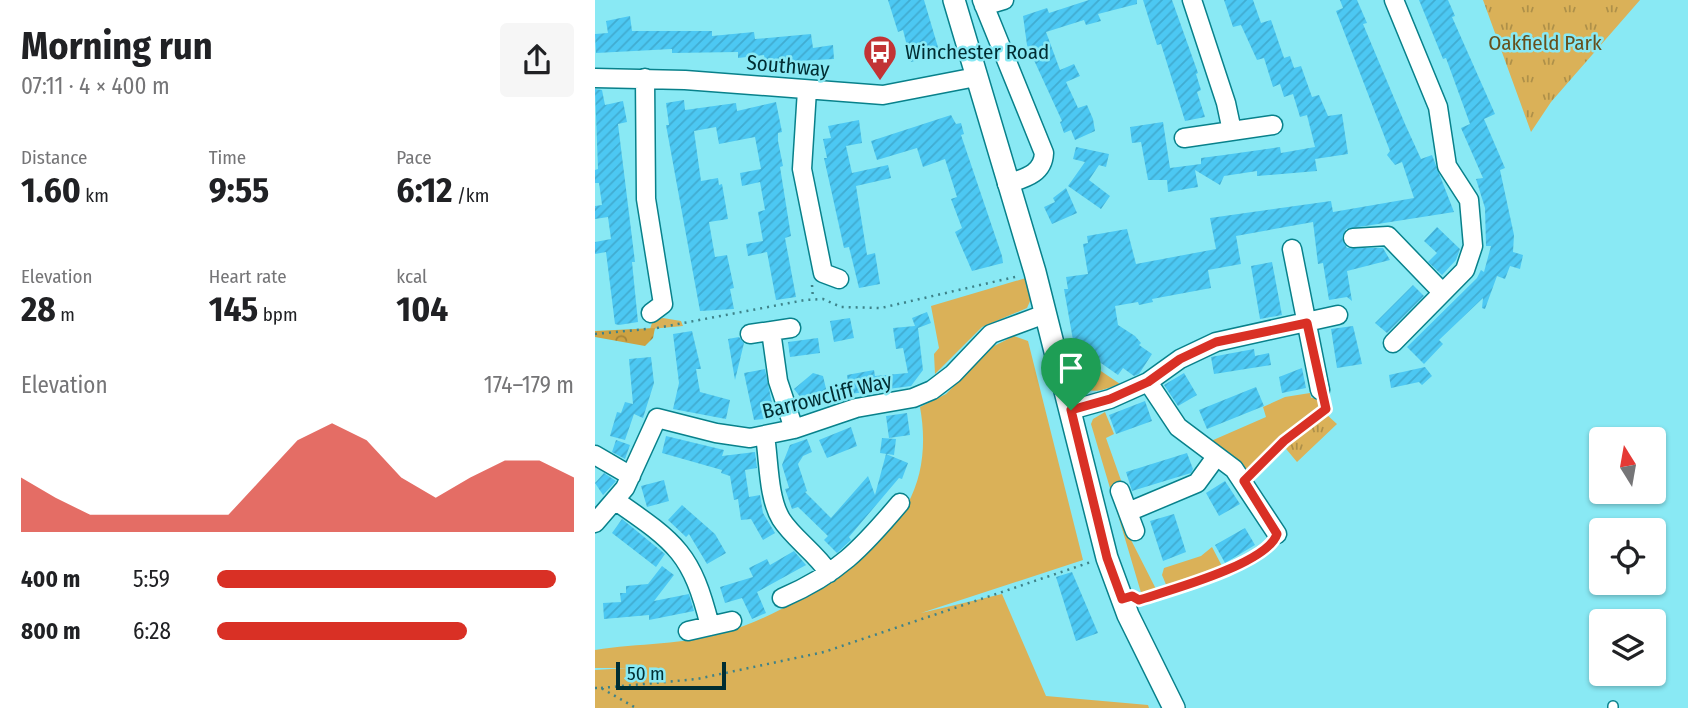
<!DOCTYPE html>
<meta charset="utf-8">
<style>
body{margin:0;font-family:"Fira Sans Condensed",sans-serif;background:#f6f6f6;color:#202124;height:100vh;display:flex;flex-direction:column;font-size:26px;white-space:nowrap}
*{box-sizing:border-box;margin:0}
p{font-size:23px;color:#757577}
.icon{flex:none;width:38px;height:38px;fill:none;stroke:currentColor;stroke-width:2;stroke-linecap:round;stroke-linejoin:round}
.map{position:relative;flex:1;overflow:hidden}
.sheet{display:flex;flex-direction:column;background:#fff;width:595px}
.sheet>*{flex:none}
.needle{width:46px;rotate:349deg}
.controls{position:absolute;left:994px;top:427px;display:grid;gap:14px}
.controls a{display:grid;place-items:center;width:77px;height:77px;border-radius:7px;background:#fff;box-shadow:0 2px 5px #0004;font-size:35px}
.scale{position:absolute;left:21px;bottom:18px;width:110px;box-sizing:border-box;padding-left:7px;border:4px solid #002d32;border-top:0;font-size:19px;line-height:24px;white-space:nowrap;color:#002d32;-webkit-text-stroke:5px #89e9f4;paint-order:stroke}
.pin{position:absolute;display:grid;place-items:center;width:60px;height:60px;color:#fff;margin:-72px -30px;border-radius:50% 50% 50% 0;rotate:-45deg;box-shadow:0 0 7px #0007}
.pin .icon{rotate:45deg}
.round{display:grid;place-items:center;flex:none;width:74px;height:74px;border-radius:7px;background:#f6f6f6}
.headline{display:flex;align-items:center;justify-content:space-between;height:119px;padding:0 21px}
h1{font-size:38px;font-weight:700;line-height:52px}
.figures{display:grid;grid-template-columns:repeat(3,1fr);gap:10px;height:119px;padding:7px 21px}
.figures div{display:grid;align-content:center}
.figures b{font-size:35px;font-weight:700}
.figures small{font-size:19px;font-weight:400}
.figures p{font-size:19px}
.chart{height:196px;padding:14px 21px}
.chart p{display:flex;justify-content:space-between}
.chart svg{width:100%;height:126px;margin-top:7px;fill:#d93025;opacity:.7}
ul{padding:0 21px;list-style:none;font-size:23px}
li{display:grid;grid-template-columns:112px 84px 1fr;align-items:center;height:52px}
li i{height:18px;border-radius:9px;background:#d93025}
main{display:flex;flex:1;min-height:0}
.map>svg:first-child{display:block}
.grass{fill:#dab158}
.forest{fill:url(#forest-crowns)}
.park{fill:url(#park-tufts)}
.building{fill:url(#building-hatch)}
.lines{fill:none;stroke-linecap:round;stroke-linejoin:round}
.service-casing{stroke:#08818b;stroke-width:12}
.minor-casing{stroke:#08818b;stroke-width:21}
.tertiary-casing{stroke:#08818b;stroke-width:24}
.path{stroke:#3e8289;stroke-width:2.5;stroke-dasharray:2 5;stroke-linecap:butt}
.service{stroke:#fff;stroke-width:9}
.minor{stroke:#fff;stroke-width:18}
.tertiary{stroke:#fff;stroke-width:21}
.route-casing{stroke:#fff;stroke-width:14}
.route{stroke:#d93025;stroke-width:9}
.labels{text-anchor:middle;dominant-baseline:central;stroke-width:5;stroke-linejoin:round;paint-order:stroke}
.park-label{font-size:21px;fill:#66501d;stroke:#89e9f4}
.poi-label{font-size:21px;fill:#002d32;stroke:#89e9f4;text-anchor:start}
.street-label{font-size:21px;fill:#002d32;stroke:#89e9f4}
</style>
<main>
<section class="sheet">
<div class="headline"><div><h1>Morning run</h1><p>07:11 · 4 × 400 m</p></div><a class="round"><svg class="icon" aria-label="share" viewBox="0 0 24 24"><path d="M12 15V3M7 8l5-5 5 5M5 13v7h14v-7"/></svg></a></div>
<div class="figures">
<div><p>Distance</p><b>1.60<small> km</small></b></div>
<div><p>Time</p><b>9:55</b></div>
<div><p>Pace</p><b>6:12<small> /km</small></b></div>
</div>
<div class="figures">
<div><p>Elevation</p><b>28<small> m</small></b></div>
<div><p>Heart rate</p><b>145<small> bpm</small></b></div>
<div><p>kcal</p><b>104</b></div>
</div>
<div class="chart"><p><span>Elevation</span>174–179 m</p>
<svg viewBox="0 0 160 44" preserveAspectRatio="none"><path d="M0 44V25L10 32L20 38L30 38L40 38L50 38L60 38L70 25L80 12L90 6L100 12L110 25L120 32L130 25L140 19L150 19L160 25V44z"/></svg>
</div>
<ul>
<li><b>400 m</b>5:59<i style="width:95%"></i></li>
<li><b>800 m</b>6:28<i style="width:70%"></i></li>
</ul>
</section>
<div class="map">
<svg width="1093" height="708" viewBox="0 0 1093 708">
<defs>
<pattern id="forest-crowns" width="20" height="18" patternUnits="userSpaceOnUse" patternTransform="scale(1.75)"><rect width="20" height="18" fill="#cda242"/><path d="M2 6a3 3 0 1 1 6 0M12 15a3 3 0 1 1 6 0" fill="none" stroke="#a48438"/></pattern>
<pattern id="park-tufts" width="24" height="20" patternUnits="userSpaceOnUse" patternTransform="scale(1.75)"><rect width="24" height="20" fill="#dab158"/><path d="M3 7l-1-3M5 7V3M7 7l1-3M15 17l-1-3M17 17v-4M19 17l1-3" fill="none" stroke="#ae9049"/></pattern>
<pattern id="building-hatch" width="6" height="6" patternUnits="userSpaceOnUse" patternTransform="scale(1.75)"><rect width="6" height="6" fill="#4cc8f3"/><path d="M-1 1l2-2M0 6l6-6M5 7l2-2" fill="none" stroke="#41acd1"/></pattern>
</defs>
<rect width="100%" height="100%" fill="#89e9f4"/>
<path class="grass" d="M431 278 436 299 432 308 387 327 340 374 339 354 344 348 336 306Z
M68 318 86 321 88 326 55 329 58 320Z
M419 336 433 341 488 560 326 613 407 594 451 696 553 705 554 708H0V670L33 668H0V650C43 643 90 645 132 632 191 613 282 561 312 505 329 475 331 440 325 407L351 394 399 346Z
M475 350 525 384C510 389 497 396 483 385Z
M715 393 716 398 724 396 727 409 724 414 699 429 655 470 650 469 616 441 671 417 668 407 690 397Z
M510 412 519 434 511 438 528 486 534 536 562 591 547 596 496 424 498 419Z
M617 547 628 568 572 587 567 575 569 568 606 556Z"/>
<path class="forest" d="M60 328 58 338 50 346 0 337V331Z"/>
<path class="park" d="M888 0H1045L956 102 936 132Z
M731 414 742 424 702 462 687 444Z"/>
<path class="building" d="M293 0H329L345 54 316 62 308 30 303 32Z
M494 0H542V4L503 14 506 21 491 25 489 20 451 32 465 70 479 64 485 76 471 82 483 108 492 105 498 119 500 131 480 140 476 130 469 133 465 122 467 121 432 45 428 16 452 8 454 13Z
M548 0H577L603 73 601 74 606 90 602 92 610 117 590 121 566 44 562 45Z
M629 0H658L666 23 676 20 689 58 695 56 699 68 706 66 717 97 724 95 733 116 747 114 753 154 720 159 722 171 662 176V171L629 176 625 185 600 170 603 187 573 192 572 180H553L546 142 537 143 535 127 568 122 575 168 606 164V158L629 155 685 147 686 153 720 147 712 115 705 117 698 94 689 97 685 84 678 87 669 58 662 60 646 25 638 27Z
M745 0H762L772 23 768 24 810 124 826 159 837 155 859 212 751 229 747 238 752 248H788L795 260 752 271 757 301 752 297 734 300 728 263 723 264 718 222 641 236 646 264 613 270 616 288 557 299 558 302 544 305 543 302 520 306 523 325 540 336 546 343 544 345 557 354 544 374 539 376 528 368 523 375 483 347 482 339 478 340 469 289H473L471 277 493 274 488 244 493 243 492 236 532 229 541 264 621 249 615 218 736 201 738 212 819 198 807 162 800 165 792 155 795 151 741 11 748 8Z
M824 0H853L860 16 857 17 900 114 889 119 910 168 905 170 919 235 918 252 928 255 925 269 915 266 910 279 902 276 890 309 887 308 888 298 844 340 848 344 829 364 812 347 882 278 886 270 889 272 896 246H891L890 208 881 179 888 178 866 128 875 124 851 58 848 59Z
M35 16 37 31H117V36L159 32 160 39 216 34 218 48 238 45 239 59 180 62V59L170 60 169 55 143 58V52L77 53V49L1 53 0 34 13 33 11 21Z
M0 89 7 90 10 105 28 101 32 122 23 124 40 262H37L43 322 24 325 20 324 11 252 0 254V242L16 239 13 217 0 219V206L7 205 4 183H0V170L3 169Z
M89 100 90 110 141 103 142 111 181 102 187 132 183 133V141L188 166 185 167 196 236 190 238 201 297 181 300 172 252 153 256 151 244 168 241 163 212 170 210 165 182 147 186 145 173 166 169 160 137 124 144 121 127 99 131 106 181 123 178 124 185 127 184 133 219 114 222 120 257 132 255 139 288 135 289 139 309 105 311 71 125H74L71 103Z
M356 115 361 124 366 123 369 134 366 135 407 256 408 263 377 271 360 232 367 228 356 199 362 197 350 159 328 167 322 148 282 160 276 141Z
M264 120 267 143 251 146 257 173 293 165 296 178 261 186 272 255 280 253 285 284 264 288 254 247 249 248 229 158H232L228 139 236 138 233 126Z
M481 147 514 154 511 167 504 165 494 180 515 196 506 209 473 186 490 162 478 159Z
M471 188 482 213 457 224 449 207 460 202 458 198Z
M842 227 865 249 861 260 847 275 833 262 842 253 829 241Z
M677 262 687 315 665 319 656 266Z
M818 285 829 296 792 333 780 323Z
M332 312 336 323 323 328 328 370 316 386 255 394 252 375 279 370 280 376 313 373 308 348 301 349 298 328 320 326 317 318Z
M255 318 259 338 239 342 235 321Z
M758 326 767 364 742 368 736 329Z
M97 331 106 369H101L105 392 135 400 131 419 78 409 84 383 78 334Z
M144 337 149 343 140 380 133 339Z
M223 338 225 353 195 357 193 342Z
M659 349 660 356 674 353 676 365 619 374 616 357Z
M56 357 59 383 48 418 39 414 30 440 15 436 22 412 26 413 30 402 38 404 34 359Z
M830 367 837 376 827 385 824 382 796 388 794 375Z
M707 368 711 388 687 393 684 377Z
M170 369 180 418 159 420 149 373Z
M218 373 228 376 232 393 214 408 199 389Z
M589 373 602 395 583 406 569 385Z
M661 387 669 406 612 429 604 410Z
M550 401 557 421 521 434 514 415Z
M312 413 315 435 294 438 291 416Z
M256 427 262 446 232 458 224 440Z
M71 436 129 450 127 456 160 452 162 468 150 470 154 497 165 495 168 513 180 533 168 540 156 519 146 520 143 499 139 500 135 476 126 473 127 470 67 453Z
M287 438 301 439 299 455 285 453Z
M212 439 217 452 208 456 203 464 212 491 210 492 236 518 273 476 280 495 291 454 313 463 307 479 304 478 254 537 256 540 242 553 229 540 233 536 203 507 197 509 190 489 194 488 187 465 195 445Z
M21 440 35 445 30 459 17 452Z
M592 453 598 469 596 473 537 491 531 472Z
M9 473 21 481 8 495 0 483Z
M69 480 74 501 52 507 46 486Z
M630 481 645 504 624 516 611 493Z
M87 505 120 534 131 553 112 564 94 534 91 537 73 520Z
M579 514 591 552 568 561 555 521Z
M27 519 70 554 61 567 17 533Z
M650 528 660 545 630 563 620 545Z
M199 551 211 565 162 592 171 613 157 619 147 598 130 603 125 587 158 577 154 568 172 559 175 565Z
M67 566 79 575 59 601 94 594 99 611 54 620V615L9 619 8 603 26 602 25 593H31V586L53 584Z
M477 572 503 633 481 641 461 577Z"/>
<g class="lines">
<g class="service-casing">
<path id="service" d="M1018 708V706"/>
</g>
<g class="minor-casing">
<path id="minor" d="M387 0 449 153C448 174 430 178 412 184
M597 0 631 103 637 131
M389 6 409 0
M0 78 90 80 288 95 381 77
M50 78 51 199 68 304 56 313
M212 90 207 169 228 273 244 279
M589 138 678 125
M758 238 793 236 847 292
M697 249 725 390
M176 331 183 381 199 429
M155 334 196 328
M798 343 870 270 878 246 874 200 852 166 843 107 799 0
M553 382 583 427 639 469 682 534
M476 410 515 399 553 382 585 359 621 342 743 315
M170 436C174 461 173 497 186 519 198 538 220 552 234 573
M0 455 36 476
M525 491 540 531
M21 501C82 543 97 554 115 626
M533 512 602 483 621 457
M0 523 30 488 62 418 121 433 155 438 199 429 261 408 318 398 337 390 358 374 396 334 450 314
M187 598C243 574 267 548 305 503
M93 631 137 621"/>
</g>
<g class="tertiary-casing">
<path id="tertiary" d="M359 0 440 272 512 558 533 615 579 708"/>
</g>
<path class="path" d="M217 285 218 299
M62 328 210 300 228 299 246 307 286 308 424 276
M0 334 52 329
M659 472 700 431 731 409 730 404
M546 599 615 578 672 547
M0 688H6L41 708
M6 688 102 679 229 652 496 562"/>
<use href="#service" class="service"/>
<use href="#minor" class="minor"/>
<use href="#tertiary" class="tertiary"/>
</g>
<g class="lines">
<g class="route-casing">
<path id="route" d="M712 323 731 409 689 441 649 481 682 534C672 564 575 590 544 600L537 596 527 599 512 558 476 410 515 399 553 382 585 359 621 342Z"/>
</g>
<use href="#route" class="route"/>
</g>
<defs>
<g id="bus-pin" transform="scale(1.75)"><path d="M0 17L-7.5 6A9.5 9.5 0 1 1 7.5 6Z" fill="#c23335" stroke="#89e9f4"/><path d="M-5-6H5V4H4V6H2V4H-2V6H-4V4H-5ZM-3.5-4V0h7V-4ZM-3.5 1.2v1.5H-2V1.2ZM2 1.2v1.5H3.5V1.2Z" fill="#fff"/></g>
</defs>
<g fill-rule="evenodd">
<use href="#bus-pin" x="285" y="52"/>
</g>
<g class="labels">
<g class="park-label">
<text x="950" y="43">Oakfield Park</text>
</g>
<g class="poi-label">
<text x="310" y="52">Winchester Road</text>
</g>
<g class="street-label">
<text transform="translate(193 66) rotate(5)">Southway</text>
<text transform="translate(232 396) rotate(-14)">Barrowcliff Way</text>
</g>
</g>
</svg>
<div class="controls">
<a><svg class="needle" viewBox="-14 -14 28 28"><path d="M0-13l5 13h-10z" fill="#e53935"/><path d="M0 13l5-13h-10z" fill="#757577"/></svg></a>
<a><svg class="icon" aria-label="locate" viewBox="0 0 24 24"><circle cx="12" cy="12" r="6"/><path d="M12 2v4M12 18v4M2 12h4M18 12h4"/></svg></a>
<a><svg class="icon" aria-label="layers" viewBox="0 0 24 24"><path d="M12 4l9 5-9 5-9-5zM3 14l9 5 9-5"/></svg></a>
</div>
<div class="scale">50 m</div>
<div class="pin" style="left:476px;top:410px;background:#1e9e55"><svg class="icon" aria-label="arrive" viewBox="0 0 24 24"><path d="M6 21V4h12l-3 4 3 4H6"/></svg></div>
</div>
</main>
